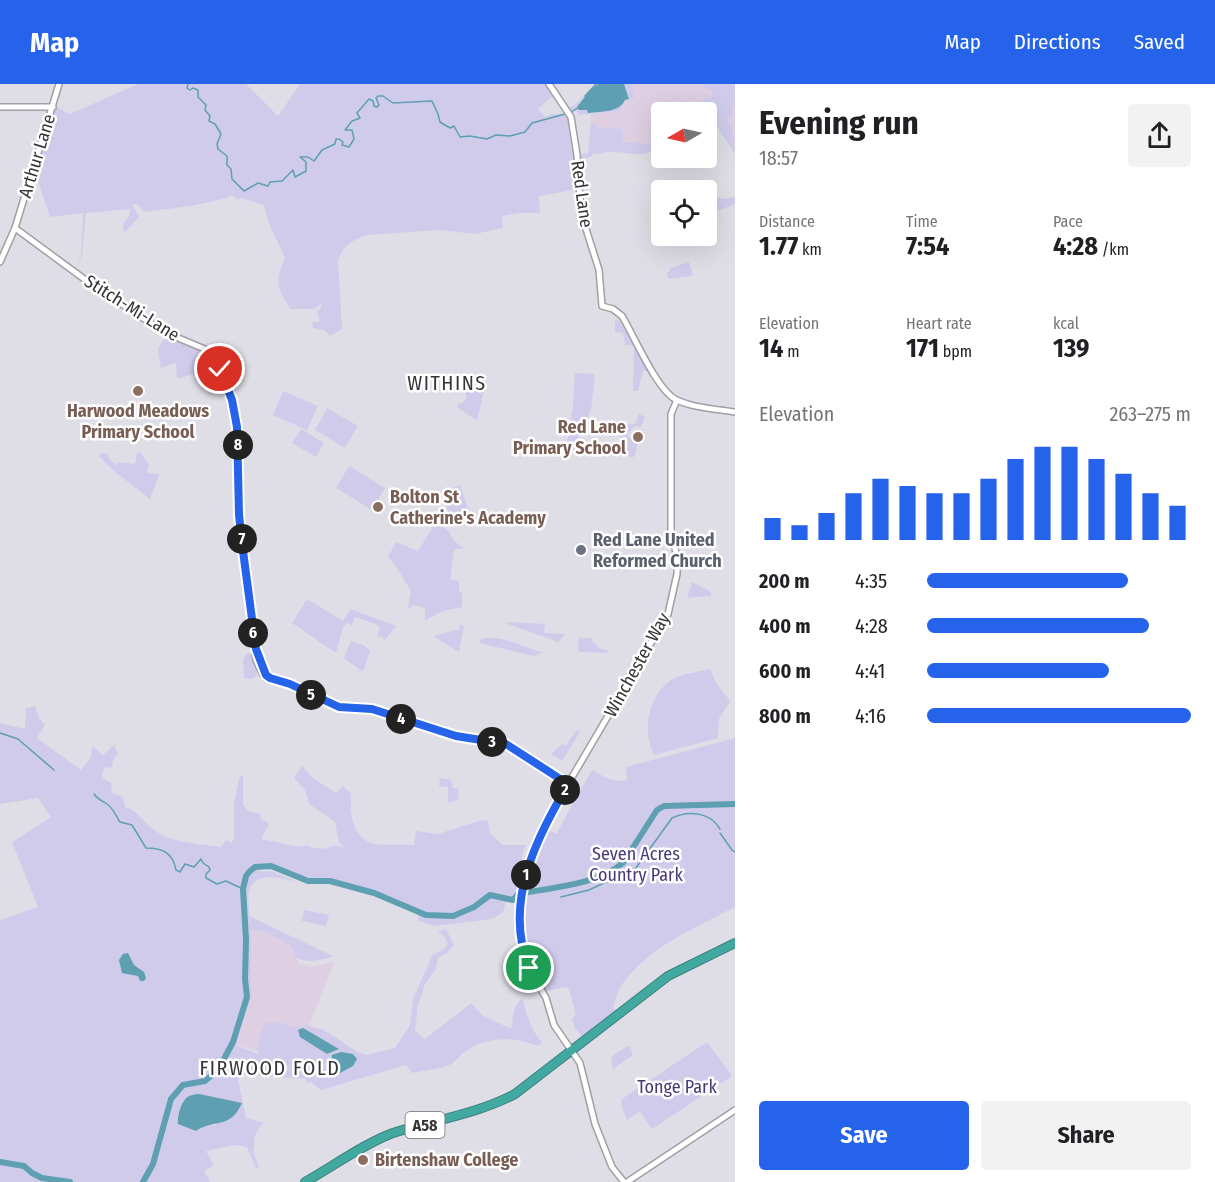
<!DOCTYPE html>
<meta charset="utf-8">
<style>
body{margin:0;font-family:"Fira Sans Condensed",sans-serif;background:#f2f2f2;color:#202124;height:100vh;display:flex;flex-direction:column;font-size:22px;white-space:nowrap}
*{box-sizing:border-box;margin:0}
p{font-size:20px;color:#757577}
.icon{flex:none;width:33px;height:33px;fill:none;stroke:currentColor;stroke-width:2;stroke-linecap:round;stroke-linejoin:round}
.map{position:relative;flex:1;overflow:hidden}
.panel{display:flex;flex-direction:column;background:#fff;width:480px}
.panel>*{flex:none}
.needle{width:39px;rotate:261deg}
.fabs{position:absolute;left:651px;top:18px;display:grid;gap:12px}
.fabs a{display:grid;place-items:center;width:66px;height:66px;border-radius:6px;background:#fff;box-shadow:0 6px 24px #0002;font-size:30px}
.pin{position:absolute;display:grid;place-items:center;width:51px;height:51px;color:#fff;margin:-26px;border:3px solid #fff;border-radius:50%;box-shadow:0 2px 6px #0007}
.km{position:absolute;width:30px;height:30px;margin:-15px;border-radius:50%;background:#222;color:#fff;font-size:16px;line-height:30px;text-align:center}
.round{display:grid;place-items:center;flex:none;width:63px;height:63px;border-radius:6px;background:#f2f2f2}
.head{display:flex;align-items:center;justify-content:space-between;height:102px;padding:0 24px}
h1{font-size:33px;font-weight:700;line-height:45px}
.stats{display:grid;grid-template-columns:repeat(3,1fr);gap:9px;height:102px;padding:6px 24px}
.stats div{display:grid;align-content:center}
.stats b{font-size:26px;font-weight:700}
.stats small{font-size:16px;font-weight:400}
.stats p{font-size:16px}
.chart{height:168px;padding:12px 24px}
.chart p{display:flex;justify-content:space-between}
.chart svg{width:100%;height:108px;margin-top:6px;stroke:#2563eb;stroke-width:6}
.primary-button{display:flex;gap:12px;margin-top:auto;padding:12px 24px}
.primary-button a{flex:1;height:69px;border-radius:6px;background:#2563eb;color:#fff;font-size:24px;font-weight:700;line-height:69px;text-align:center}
.primary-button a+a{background:#f2f2f2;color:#202124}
ul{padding:0 24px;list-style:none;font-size:20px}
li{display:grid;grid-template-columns:96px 72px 1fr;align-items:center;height:45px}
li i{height:15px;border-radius:8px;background:#2563eb}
header{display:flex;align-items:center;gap:36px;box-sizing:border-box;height:84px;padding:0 30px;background:#2563eb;color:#fff}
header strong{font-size:28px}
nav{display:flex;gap:33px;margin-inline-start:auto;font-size:21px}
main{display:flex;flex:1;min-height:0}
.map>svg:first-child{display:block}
.industrial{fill:#dfcfe2}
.green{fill:#d0cbeb;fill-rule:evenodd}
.water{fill:#5e9fb2}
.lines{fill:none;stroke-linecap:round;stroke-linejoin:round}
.stream{stroke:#5e9fb2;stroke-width:1.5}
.river{stroke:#5e9fb2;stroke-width:6}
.secondary-casing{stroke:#a09fa6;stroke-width:8}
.highway-casing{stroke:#3d807c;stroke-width:10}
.secondary{stroke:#fff;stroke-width:5}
.highway{stroke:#42a9a1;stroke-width:8}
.route-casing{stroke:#fff;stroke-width:12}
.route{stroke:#2563eb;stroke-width:8}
.education-dot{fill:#8d6e63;stroke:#fff;stroke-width:2}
.worship-dot{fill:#6b7280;stroke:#fff;stroke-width:2}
.labels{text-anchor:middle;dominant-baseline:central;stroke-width:5;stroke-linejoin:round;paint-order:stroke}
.shield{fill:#fff;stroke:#727274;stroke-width:1.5}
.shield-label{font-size:16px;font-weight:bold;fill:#353538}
.street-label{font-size:18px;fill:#353538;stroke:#fff}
.education-label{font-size:18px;font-weight:bold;fill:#785e54;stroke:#fff;text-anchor:start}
.worship-label{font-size:18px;font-weight:bold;fill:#5b616d;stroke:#fff;text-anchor:start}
.park-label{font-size:18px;fill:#483876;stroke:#fff}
.neighbourhood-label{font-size:20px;letter-spacing:1.5px;fill:#353538;stroke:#fff}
</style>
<header>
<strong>Map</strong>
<nav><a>Map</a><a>Directions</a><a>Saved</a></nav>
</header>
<main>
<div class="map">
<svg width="735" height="1098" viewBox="0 0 735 1098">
<rect width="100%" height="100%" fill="#dfdee6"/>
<path class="industrial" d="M633 0H703L715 7 714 10 704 21 735 4V67L704 22 692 25 653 29 650 60 623 58 591 38V30L619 27 626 16 634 15Z
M251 846 265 848 292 862 298 879 311 883 335 877 309 942 293 943 277 938 258 959 259 968 237 960 251 914Z"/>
<path class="green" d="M138 0H246L278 32 300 0H547L554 11 538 25 545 33 552 30H567L575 75 578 105 539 112 540 129H520L502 132 503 144 475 150 440 146 367 151 353 157 344 164 338 176 342 245 330 252 324 246 313 244 312 238H320L317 227 321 224V219L315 225H291C276 206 275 195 285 174L268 137 264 121 241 114 238 116 231 111 227 114 191 122 144 128 137 120H132L139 133 124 149 123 140 129 132 130 125 86 129 82 170 77 187 81 170 83 129 50 133 38 97H33L27 113 55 22 70 30Z
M624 0H633L634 15 626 16 619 27 579 31 577 27H572L569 24 576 20 585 10 577 23 587 26 588 28 619 22 629 14Z
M703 0H735V23H732L733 32 728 33 727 36 732 42 735 70 704 22V15L710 14 714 7 706 4Z
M662 28 656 45 658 64C634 79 618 61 597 71L596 69 592 70 591 73 579 75V71L588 69 591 38 600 44 623 45V58L650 60 653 29 665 28Z
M707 111 724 115 735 113V120L707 131Z
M689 178 693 190 691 192 670 195 668 194 667 189 670 187V184Z
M618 234 650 288 643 287 638 307H633L634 261H625L623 249 615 248V238Z
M166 252 205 270 217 283 177 295 176 279 161 284 158 264Z
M575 289 595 290 591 326 579 351 575 367 566 366 573 323Z
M487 293 477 337 457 323 458 320C472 317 465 307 462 299Z
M283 307 318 322 307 346 273 331Z
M327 324 358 342 345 364 315 346Z
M639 330 645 333 641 343 634 342 627 352 638 358 635 371 632 374 623 368V362L619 369 613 367 627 340H635Z
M301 345 324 359 316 373 292 359Z
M140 368 149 381 147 388 159 391 150 415 114 387 99 372 101 369 107 370 109 375 116 381 119 378 135 380 137 369Z
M349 382 385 404 372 426 336 404Z
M460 401 470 430 451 436 443 411 444 407Z
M436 438 449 447 453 456 465 465H455L454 467 450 496 459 497V507L462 509V523L443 527 425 536V524L413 521 410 525 408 524 411 507 397 484 388 473 396 458 418 467Z
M692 498 711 508V512L687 514Z
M307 515 343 537 350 525 396 542 383 558 384 554 377 552 380 544 376 540 355 533 352 541 347 539 343 544 336 569 292 539Z
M508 538 545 540 544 549 565 550 558 558 508 540Z
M460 540 464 542 459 568 433 552 460 545Z
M579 552 580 554H592L593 560 595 559 600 565 607 566 609 569 580 568 578 566Z
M485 554C506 552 523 564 543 568L534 572 479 559 480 556Z
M351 557 365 562 370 567 363 588 344 574Z
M247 569 253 570 257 591 252 595 244 594 243 575Z
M710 585 717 600 730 617 719 635 718 654 654 671C651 664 648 656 648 648 646 630 656 604 673 595 684 589 698 588 710 585Z
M35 622 39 634 45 641 37 654 81 686 91 673 92 663H94L103 671 114 661 118 670 113 676 112 684 105 683 102 691 103 695 111 698 112 709 123 713 125 723C139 727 144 739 155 747 174 759 200 760 221 763L226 756 232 759 234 753V720L240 691 243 692V720L248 727 260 730V734L269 740 261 755 300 763 307 761C316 766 327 766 335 761L344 764 339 758 335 738 309 720 305 706 294 694 302 682 314 695 336 709 343 702 351 710C350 727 351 751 371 759 381 762 403 760 414 761L416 747 438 750 479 737 488 736 490 750 503 761H526L522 771 519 806H516L512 813 493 809 452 830 425 829 373 806 330 794 309 795 273 780H260L254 783 261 788 271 787 299 799C284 795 255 785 249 808 248 815 249 825 249 832L333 872C319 877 310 879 296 874L292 862 265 848 251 846V914L236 961 258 970V959L265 939 277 938 293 943 309 942 324 946 356 967 366 971 395 964 410 941 413 915 433 870 443 866 448 860 445 853 438 847 446 845 454 861 447 869 438 874 436 884 424 902 422 911 418 920 415 947 425 955 471 919 482 931 509 944 512 943C513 932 513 921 523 914 526 932 531 945 542 959L538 962C512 952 486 952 463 969 459 972 457 976 453 979 446 984 422 987 412 989L406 981 321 1006 311 998 307 999 306 995 237 990 246 1034 264 1039C254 1048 254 1054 254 1067H253L259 1083 256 1084 247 1063 234 1061 206 1067 214 1081 204 1087 210 1098H0V836L38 823 12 758 51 733 38 714 0 720V639L25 645 26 624ZM199 1010 208 1013 216 1041H207L196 1047Z
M577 646 580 648 562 677 551 670 562 660 565 662Z
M735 654V823C696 843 647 864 621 902 617 908 616 916 613 923L616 928 583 953 575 944 572 935 576 930 569 905 566 903 546 907C540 895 531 882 528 869 517 829 527 781 547 745L556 750 592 686C603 692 615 700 627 696L626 683Z
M440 694 451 696 453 704H458L459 715 448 719V703L439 702Z
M488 813 506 817 503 828 492 835 435 842 418 837 419 830C444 838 470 831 488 813Z
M304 826 329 831 326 842 302 837Z
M707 958 732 992 652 1045 640 1027 627 1036 621 1020 622 1015Z
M627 962 630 963 633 971 613 985 611 973Z"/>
<path class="water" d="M598 0H624L629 15 625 16C619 29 601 27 588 29L587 26H579L577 23 589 7Z
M128 869 134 881 144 888 146 894 144 897H140L138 892 122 889 119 876 123 870Z
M303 944 339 965 327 970 300 953 298 946Z
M341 968 353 970 357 975 353 982 340 989 331 979 332 971Z
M199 1010 242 1019C230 1046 215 1034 196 1047L178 1040C177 1033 181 1016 189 1012 192 1011 195 1010 199 1010Z"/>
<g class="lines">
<path class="stream" d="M188 0 187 4 190 6 193 4 198 6V13L206 21 205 26 210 32 209 37 215 40 221 50 217 60 218 65 227 72V81L231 85 232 95 244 107 258 99 268 102 270 98 282 97 293 86 295 93 306 87V78L300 73H308L314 77 322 66 335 60 336 55H339L343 58 342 61 349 63 354 55 352 46H345L352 37 360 34 357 29 369 15 373 17 374 22 377 23 379 21 376 14 378 12H383L393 19 432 17 438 30 440 38 450 44 454 42 460 53 470 52 487 55 496 51 510 52 525 48 532 39 565 30
M585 12 596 0
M570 29 579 23
M0 649 18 655 54 686
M94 710C98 716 101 716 107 720 113 724 116 732 120 738L132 741 146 764C163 764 173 769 176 786L180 788 185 780 194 783 201 775 203 779 209 783 210 786 206 790V794L217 800 226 797 243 805
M720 749 732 766 735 768
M561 813 589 806 636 784 672 734C689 726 710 728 720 745"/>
<path class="river" d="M0 1078 24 1082 32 1089 42 1094 70 1098
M143 1098 153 1080 171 1015 183 1001 205 997 218 986 233 958 247 913 245 895 246 856 243 805 246 792 250 787 255 783 271 782 308 797H330L374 809 426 831 453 832 474 823 490 811 513 816 518 810C553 803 594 802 623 779L657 726 664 722 735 720"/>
<g class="secondary-casing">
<path id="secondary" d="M549 0 571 33 577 71 580 115 586 145 599 186 602 222 613 225 622 232C634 252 656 304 675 315 692 324 716 325 735 328
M0 23H53
M15 144 91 200 164 248 207 266 217 278 231 316 237 343 239 431 256 576 263 591 290 600 339 623 372 625 456 652 506 659 568 700
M0 178 15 144 59 0
M624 1098 612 1083 595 1040 580 979 554 941 546 914 529 884 523 862 520 834 525 792 534 763 568 700 668 530 677 490V474L671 445V330L677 316
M627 1098 735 1026"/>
</g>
<g class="highway-casing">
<path id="highway" d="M305 1098C332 1083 365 1059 393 1049 434 1036 477 1030 515 1010L668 892 735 859"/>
</g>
<use href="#secondary" class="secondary"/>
<use href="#highway" class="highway"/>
</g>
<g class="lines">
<g class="route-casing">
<path id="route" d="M220 285 232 316 237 343 239 431 243 467 256 565 266 591 270 594 290 600 339 623 372 625 456 652 506 660 568 700C536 756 503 818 529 884"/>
</g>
<use href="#route" class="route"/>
</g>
<g class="education-dot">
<circle cx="138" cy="307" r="6"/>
<circle cx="638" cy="353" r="6"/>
<circle cx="378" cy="423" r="6"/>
<circle cx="363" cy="1076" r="6"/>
</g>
<circle class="worship-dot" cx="581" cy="466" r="6"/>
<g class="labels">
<rect class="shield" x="405.5" y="1028" width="39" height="26" rx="4.5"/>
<g class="shield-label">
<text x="425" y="1041">A58</text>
</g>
<g class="street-label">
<text transform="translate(37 72) rotate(-73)">Arthur Lane</text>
<text transform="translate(582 110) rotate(82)">Red Lane</text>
<text transform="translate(132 224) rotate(32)">Stitch-Mi-Lane</text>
<text transform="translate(637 581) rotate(-61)">Winchester Way</text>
</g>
<g class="education-label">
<text x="138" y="327" text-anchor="middle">Harwood Meadows<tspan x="138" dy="21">Primary School</tspan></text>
<text x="626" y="343" text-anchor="end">Red Lane<tspan x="626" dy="21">Primary School</tspan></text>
<text x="390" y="413">Bolton St<tspan x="390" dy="21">Catherine's Academy</tspan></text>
<text x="375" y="1076">Birtenshaw College</text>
</g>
<g class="worship-label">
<text x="593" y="456">Red Lane United<tspan x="593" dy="21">Reformed Church</tspan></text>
</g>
<g class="park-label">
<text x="636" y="770">Seven Acres<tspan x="636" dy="21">Country Park</tspan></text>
<text x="677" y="1003">Tonge Park</text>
</g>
<g class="neighbourhood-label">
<text x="447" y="299">WITHINS</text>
<text x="270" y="984">FIRWOOD FOLD</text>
</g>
</g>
</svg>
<div class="fabs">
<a><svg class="needle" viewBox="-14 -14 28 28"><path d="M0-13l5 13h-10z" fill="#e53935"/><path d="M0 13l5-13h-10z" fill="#757577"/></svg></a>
<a><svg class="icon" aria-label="locate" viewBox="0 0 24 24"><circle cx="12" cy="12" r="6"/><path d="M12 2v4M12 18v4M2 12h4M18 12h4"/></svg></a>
</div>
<div class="pin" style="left:529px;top:884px;background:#1e9e55"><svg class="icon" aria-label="arrive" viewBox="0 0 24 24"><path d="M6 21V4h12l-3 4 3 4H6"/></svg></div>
<div class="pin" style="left:220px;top:285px;background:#d93025"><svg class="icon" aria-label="check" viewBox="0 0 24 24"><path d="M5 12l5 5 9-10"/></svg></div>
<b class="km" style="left:526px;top:791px">1</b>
<b class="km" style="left:565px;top:706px">2</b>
<b class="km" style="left:492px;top:658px">3</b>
<b class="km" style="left:401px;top:635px">4</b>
<b class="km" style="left:311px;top:611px">5</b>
<b class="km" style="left:253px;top:549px">6</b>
<b class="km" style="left:242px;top:455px">7</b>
<b class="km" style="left:238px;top:361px">8</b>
</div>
<section class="panel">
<div class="head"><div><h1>Evening run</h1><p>18:57</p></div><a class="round"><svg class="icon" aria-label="share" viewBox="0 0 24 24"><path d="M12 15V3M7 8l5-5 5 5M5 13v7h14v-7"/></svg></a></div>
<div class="stats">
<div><p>Distance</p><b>1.77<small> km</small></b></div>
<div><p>Time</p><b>7:54</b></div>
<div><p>Pace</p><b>4:28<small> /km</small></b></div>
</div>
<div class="stats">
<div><p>Elevation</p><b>14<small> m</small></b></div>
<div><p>Heart rate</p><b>171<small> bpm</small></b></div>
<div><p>kcal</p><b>139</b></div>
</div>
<div class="chart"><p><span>Elevation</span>263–275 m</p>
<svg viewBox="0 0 160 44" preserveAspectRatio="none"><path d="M5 44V35M15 44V38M25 44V33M35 44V25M45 44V19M55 44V22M65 44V25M75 44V25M85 44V19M95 44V11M105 44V6M115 44V6M125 44V11M135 44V17M145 44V25M155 44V30"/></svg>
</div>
<ul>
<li><b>200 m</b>4:35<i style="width:76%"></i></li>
<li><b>400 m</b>4:28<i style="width:84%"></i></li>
<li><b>600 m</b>4:41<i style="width:69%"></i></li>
<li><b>800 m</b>4:16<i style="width:100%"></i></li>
</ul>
<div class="primary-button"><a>Save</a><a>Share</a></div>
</section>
</main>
